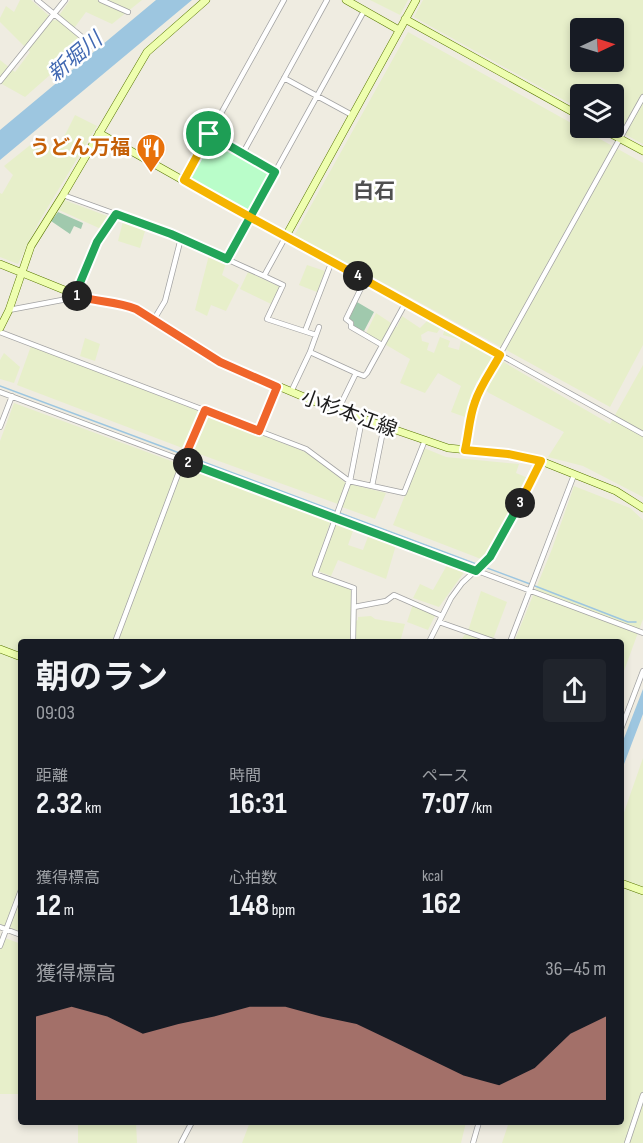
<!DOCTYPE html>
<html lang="ja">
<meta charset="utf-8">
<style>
body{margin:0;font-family:"Sofia Sans Condensed","Noto Sans JP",sans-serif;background:#20242c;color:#f1f3f6;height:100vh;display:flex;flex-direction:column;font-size:22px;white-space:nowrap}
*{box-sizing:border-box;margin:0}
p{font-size:20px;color:#9ea1a6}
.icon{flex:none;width:33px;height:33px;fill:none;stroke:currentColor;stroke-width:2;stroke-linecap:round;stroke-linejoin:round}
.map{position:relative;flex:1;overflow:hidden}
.side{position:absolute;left:18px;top:639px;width:606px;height:486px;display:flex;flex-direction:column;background:#171b24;border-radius:6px;box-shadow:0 3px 9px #0003}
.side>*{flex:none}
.needle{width:39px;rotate:86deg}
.tools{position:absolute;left:570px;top:18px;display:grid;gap:12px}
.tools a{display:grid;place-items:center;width:54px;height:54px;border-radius:6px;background:#171b24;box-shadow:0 3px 9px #0003;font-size:30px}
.pin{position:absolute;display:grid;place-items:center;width:51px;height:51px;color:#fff;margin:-26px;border:3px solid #fff;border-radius:50%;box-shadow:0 2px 6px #0007}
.km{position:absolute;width:30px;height:30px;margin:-15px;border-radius:50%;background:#222;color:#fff;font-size:16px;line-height:30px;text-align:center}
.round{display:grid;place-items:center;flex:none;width:63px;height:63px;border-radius:6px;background:#20242c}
.summary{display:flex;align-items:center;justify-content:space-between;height:102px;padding:0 18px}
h1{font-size:33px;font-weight:700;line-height:45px}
.metrics{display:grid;grid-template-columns:repeat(3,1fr);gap:9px;height:102px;padding:6px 18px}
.metrics div{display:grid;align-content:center}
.metrics b{font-size:30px;font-weight:700}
.metrics small{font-size:16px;font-weight:400}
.metrics p{font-size:16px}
.chart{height:168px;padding:12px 18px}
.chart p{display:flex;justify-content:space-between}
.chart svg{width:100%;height:108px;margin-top:6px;fill:#df9487;opacity:.7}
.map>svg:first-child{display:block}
.farmland{fill:#e7efca;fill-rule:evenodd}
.cemetery{fill:#a0c9ad}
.park{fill:#b9fdc9}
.water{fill:#9dc6e0}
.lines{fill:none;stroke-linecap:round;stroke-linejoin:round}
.stream{stroke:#9dc6e0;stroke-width:1.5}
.street-casing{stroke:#a3a3a3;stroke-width:6}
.secondary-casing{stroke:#577600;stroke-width:8}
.street{stroke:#fff;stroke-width:4.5}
.secondary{stroke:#eefeaf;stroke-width:7}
.split-1-casing{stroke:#fff;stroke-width:12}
.split-2-casing{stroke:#fff;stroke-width:12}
.split-3-casing{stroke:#fff;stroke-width:12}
.split-4-casing{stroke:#fff;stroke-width:12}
.split-5-casing{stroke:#fff;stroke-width:12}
.split-1{stroke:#22a559;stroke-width:8}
.split-2{stroke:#f0652b;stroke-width:8}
.split-3{stroke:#22a559;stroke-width:8}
.split-4{stroke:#f5b400;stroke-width:8}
.split-5{stroke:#f5b400;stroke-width:8}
.labels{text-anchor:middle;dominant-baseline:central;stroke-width:5;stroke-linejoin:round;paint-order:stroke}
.food-label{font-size:20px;font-weight:bold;fill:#c56008;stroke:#fff;text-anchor:end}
.street-label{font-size:20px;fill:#1c1c1c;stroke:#fff}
.water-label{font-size:21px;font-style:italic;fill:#4269b2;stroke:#fff}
.neighbourhood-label{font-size:21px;font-weight:bold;fill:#4f4f4f;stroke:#fff}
</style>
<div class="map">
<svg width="643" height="1143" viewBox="0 0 643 1143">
<rect width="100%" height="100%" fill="#efece1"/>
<path class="farmland" d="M20 0H31L55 21 70 0H142L112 24 86 12 72 31 79 39 74 46 77 51 25 97 0 83V60L15 72 30 52 0 22V18L6 6 14 12Z
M370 0H408L400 15Z
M423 0H643V144L613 128 614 94H580V109L414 17ZM580 28H614V62H580Z
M408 32 643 163V345L610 407 397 290 294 236Z
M75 115 97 126 40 220 18 264 0 257V193L2 194 13 175 4 166 39 138 53 150 66 133Z
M64 200 110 217 101 229 59 210Z
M123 221 145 231 140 248 118 241Z
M209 255 226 263 222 275 239 285 226 311 211 305 207 316 195 310Z
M307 265 325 271 317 292 299 285Z
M248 272 280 287 271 304 240 289Z
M376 313 397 327 402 316 420 328 428 320 441 327 437 333 428 331 421 335 422 341 429 343 427 350 434 353 440 337 450 341 448 347 459 350 461 340 443 335 445 328 610 424 643 365V497L583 466 548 457 564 432 489 393 477 381 465 417 451 412 461 386 438 373 425 393 400 383 410 359 366 333Z
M85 338 100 344 95 361 80 356Z
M31 346 201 412 185 449 17 385Z
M4 353 20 367 14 383 0 379V360Z
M14 403 331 520 313 575 352 590V642H21V932L0 924V441Z
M208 414 308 453 346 483 338 504 191 451Z
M424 448 446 457 519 464 516 473 528 478 488 554 481 559 393 525Z
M350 484 386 493 375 519 342 507Z
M574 486 630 508 643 520V619L621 679V642H514L552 549Z
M337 522 354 528 348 545 363 550 369 534 396 545 386 579 338 560 331 576 318 571Z
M447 565 465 571 439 607 413 598 420 584 433 590Z
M481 591 507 602 492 642H460L469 628Z
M413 604 436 614 428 630 407 622Z
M371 616 375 619 405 624 400 642H354L355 621 358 620V617Z
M643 758V1143H502L509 1122H621V821Z
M0 936 21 944V1094H0Z
M78 1122H136L137 1143H78Z
M250 1122H466L461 1143H242Z"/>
<path class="cemetery" d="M58 212 83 223 81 229 74 226 70 234 51 221Z
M357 302 374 312 364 331 353 327 354 322 349 319Z"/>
<path class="park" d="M215 140 269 172 271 174 250 211 248 212 189 177 209 141Z"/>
<path class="water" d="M156 0H192L0 160V130Z
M643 689V714L621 772V746Z"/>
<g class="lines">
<path class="stream" d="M0 386 530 584
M535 586 628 622H636"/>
<g class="street-casing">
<path id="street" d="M37 0 93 46
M101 0 128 12
M284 78 352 115
M0 81 65 0
M209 134 275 172
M243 153 327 0
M184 180 284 0
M63 195 171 234 264 276 286 236 643 434
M227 259 364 11
M264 276 283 285 267 319 316 335
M365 280 346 319 351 323V327L382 345
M75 295 97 242 116 214
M9 310 62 300 71 294
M153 321 165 301 181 238
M305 331 332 261
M0 332 306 449 349 481 404 493 425 440
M310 352 319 327
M0 392 643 633
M291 392 310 352 356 373
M338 410 356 373 364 376 367 373 406 302
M0 427 12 396
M259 431 277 387
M465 450 468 424 475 399 643 97
M349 481 315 574 354 588 353 642
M350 481 362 419
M372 486 384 426
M354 607 386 601 394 595 442 616
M439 622 496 642
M115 642 183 461 205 410
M429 642 451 598 462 583 490 557 541 461
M510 642 574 475
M621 729 643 671
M0 927 21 935
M0 946 21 890
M181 1143 192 1122
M473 1143 479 1122
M627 1143 643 1095"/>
</g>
<g class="secondary-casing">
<path id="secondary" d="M346 0 399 30
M405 19 580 116
M600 128 643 151
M99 133 250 218 286 236 416 0
M0 264 89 300 130 307 221 362 323 405 448 448 508 454 541 461 616 491 643 508
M0 328 9 310 31 246 63 195 147 52 206 0
M0 649 21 657
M621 883 643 891"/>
</g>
<use href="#street" class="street"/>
<use href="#secondary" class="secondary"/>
</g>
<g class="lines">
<g class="split-1-casing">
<path id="split-1" d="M77 296 75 295 97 242 116 214 171 234 227 259 275 172 209 134"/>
</g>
<g class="split-2-casing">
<path id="split-2" d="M77 296C96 302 117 301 136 309L220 362 277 387 259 431 205 410 183 461 188 463"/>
</g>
<g class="split-3-casing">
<path id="split-3" d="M188 463 476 571 490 557 520 503"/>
</g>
<g class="split-4-casing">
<path id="split-4" d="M358 276 500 355C492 370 480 386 475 402 469 418 469 433 465 450L508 454 541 461 520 503"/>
</g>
<g class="split-5-casing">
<path id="split-5" d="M209 134 184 180C241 213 300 244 358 276"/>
</g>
<use href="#split-1" class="split-1"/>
<use href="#split-2" class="split-2"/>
<use href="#split-3" class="split-3"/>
<use href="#split-4" class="split-4"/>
<use href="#split-5" class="split-5"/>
</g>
<defs>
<g id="restaurant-pin" transform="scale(1.5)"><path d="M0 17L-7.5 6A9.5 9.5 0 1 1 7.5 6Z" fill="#e8710a" stroke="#fff"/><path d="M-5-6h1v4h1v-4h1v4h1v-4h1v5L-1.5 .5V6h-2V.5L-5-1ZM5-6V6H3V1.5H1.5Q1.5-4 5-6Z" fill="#fff"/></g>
</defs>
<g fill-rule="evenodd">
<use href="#restaurant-pin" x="151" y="148"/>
</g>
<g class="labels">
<g class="food-label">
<text x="130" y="148">うどん万福</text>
</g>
<g class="street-label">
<text transform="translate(349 414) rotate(20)">小杉本江線</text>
</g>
<g class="water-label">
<text transform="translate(75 57) rotate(-40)">新堀川</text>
</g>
<g class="neighbourhood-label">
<text x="374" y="191">白石</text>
</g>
</g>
</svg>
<div class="tools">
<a><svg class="needle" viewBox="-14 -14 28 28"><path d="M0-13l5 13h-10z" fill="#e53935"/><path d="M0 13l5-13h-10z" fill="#9ea1a6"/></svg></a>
<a><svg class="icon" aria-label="layers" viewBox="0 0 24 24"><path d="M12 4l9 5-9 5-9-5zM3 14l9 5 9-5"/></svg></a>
</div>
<div class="pin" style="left:209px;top:134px;background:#1e9e55"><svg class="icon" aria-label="arrive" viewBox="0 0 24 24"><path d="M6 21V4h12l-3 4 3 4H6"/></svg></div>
<b class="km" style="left:77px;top:296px">1</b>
<b class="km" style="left:188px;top:463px">2</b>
<b class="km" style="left:520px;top:503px">3</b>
<b class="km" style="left:358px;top:276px">4</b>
<section class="side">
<div class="summary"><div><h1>朝のラン</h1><p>09:03</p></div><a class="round"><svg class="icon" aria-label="share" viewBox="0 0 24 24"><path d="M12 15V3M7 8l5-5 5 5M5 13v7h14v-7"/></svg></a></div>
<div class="metrics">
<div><p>距離</p><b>2.32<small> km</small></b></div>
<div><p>時間</p><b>16:31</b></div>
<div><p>ペース</p><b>7:07<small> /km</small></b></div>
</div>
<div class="metrics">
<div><p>獲得標高</p><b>12<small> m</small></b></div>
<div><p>心拍数</p><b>148<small> bpm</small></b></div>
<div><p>kcal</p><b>162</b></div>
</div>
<div class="chart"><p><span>獲得標高</span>36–45 m</p>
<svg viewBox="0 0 160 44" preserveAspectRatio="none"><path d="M0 44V10L10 6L20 10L30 17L40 13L50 10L60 6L70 6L80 10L90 13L100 20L110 27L120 34L130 38L140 31L150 17L160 10V44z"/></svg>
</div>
</section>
</div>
